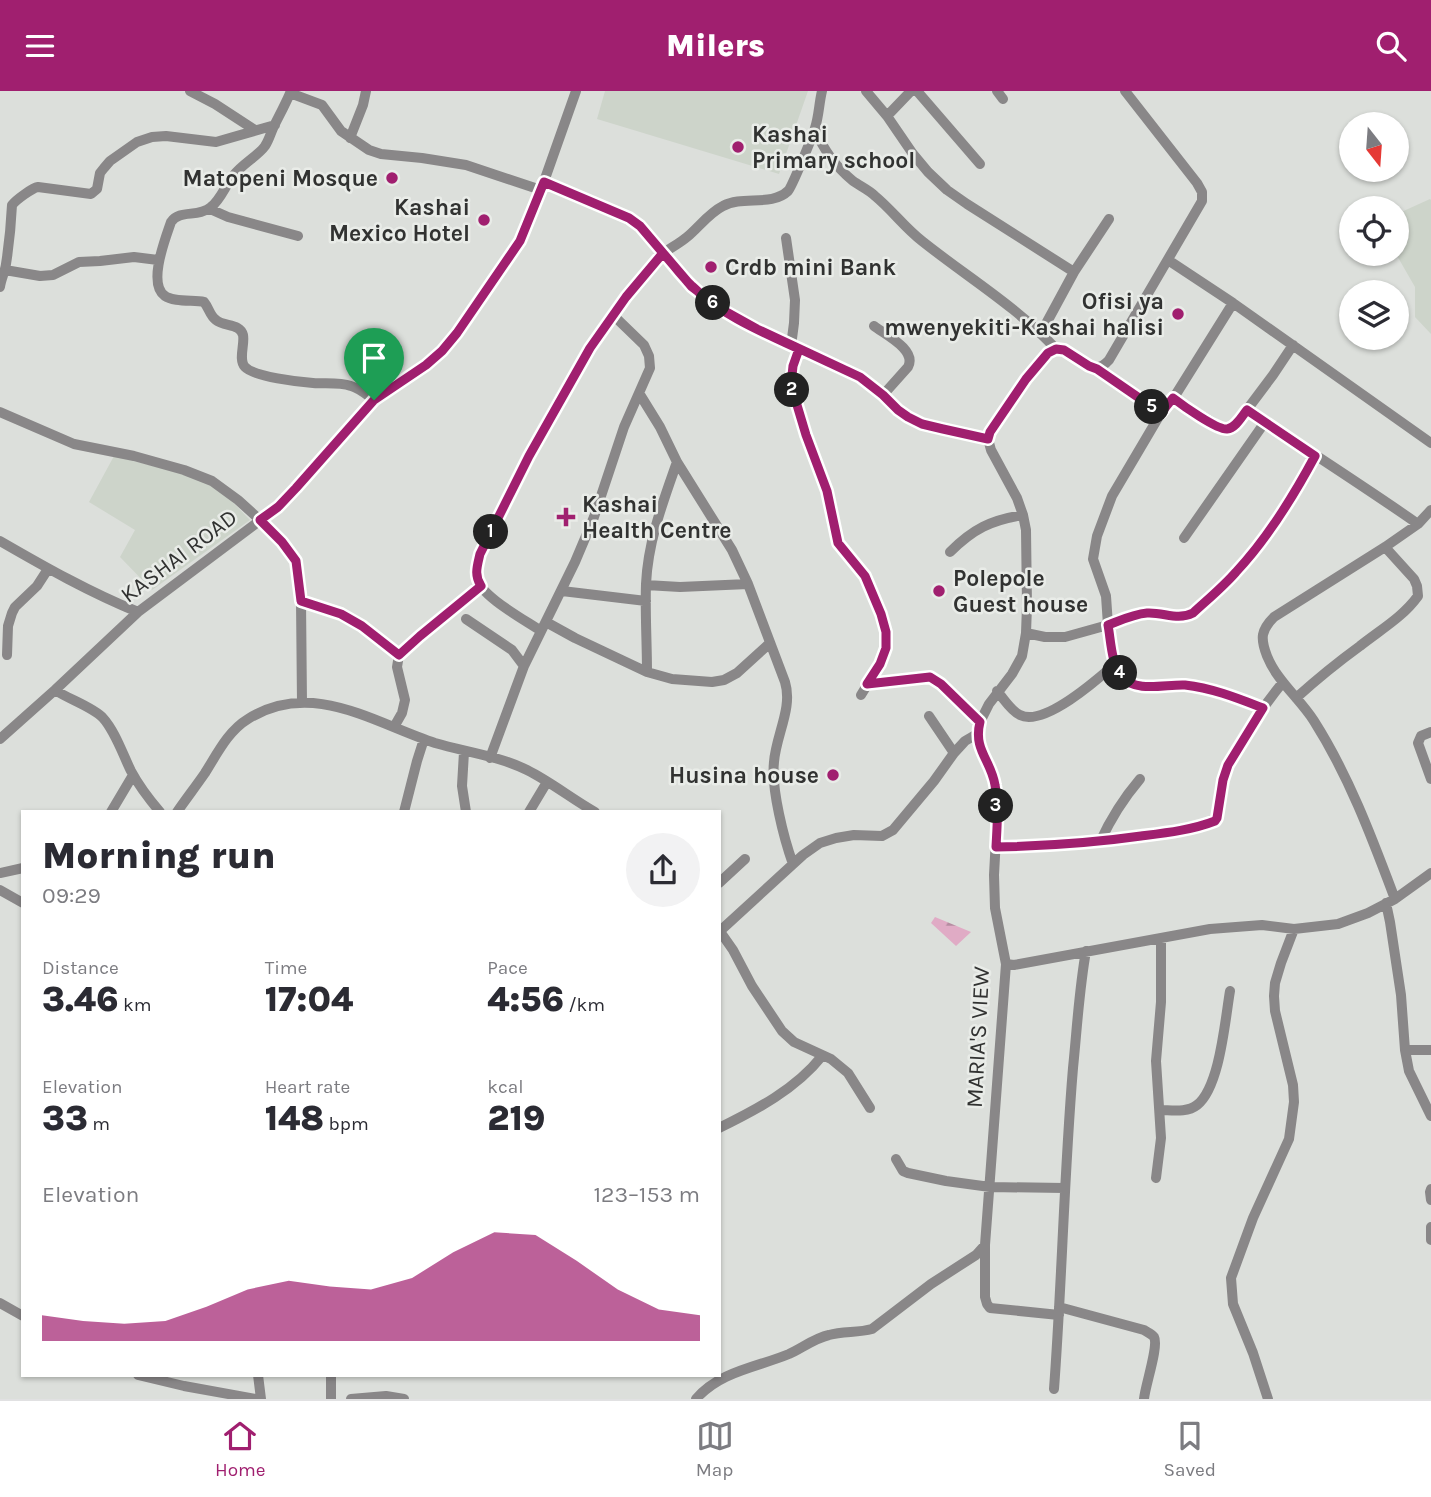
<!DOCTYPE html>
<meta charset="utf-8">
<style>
body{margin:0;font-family:Karla,sans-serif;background:#f2f2f3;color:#2b2b33;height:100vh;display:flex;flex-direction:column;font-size:26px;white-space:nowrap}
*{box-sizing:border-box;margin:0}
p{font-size:23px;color:#7c7c81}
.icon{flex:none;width:38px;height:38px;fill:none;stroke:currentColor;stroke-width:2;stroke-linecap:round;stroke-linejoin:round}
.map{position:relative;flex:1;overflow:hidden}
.drawer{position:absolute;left:21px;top:719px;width:700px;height:567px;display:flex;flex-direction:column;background:#fff;border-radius:0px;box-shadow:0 2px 5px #0004}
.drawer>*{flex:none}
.needle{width:46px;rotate:163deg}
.fabs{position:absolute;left:1339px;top:21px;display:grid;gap:14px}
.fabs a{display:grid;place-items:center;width:70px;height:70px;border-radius:50%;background:#fff;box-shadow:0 2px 5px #0004;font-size:35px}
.pin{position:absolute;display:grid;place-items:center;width:60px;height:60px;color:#fff;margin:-72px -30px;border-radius:50% 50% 50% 0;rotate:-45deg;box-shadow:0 0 7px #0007}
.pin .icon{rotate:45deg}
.km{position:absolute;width:35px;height:35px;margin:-18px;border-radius:50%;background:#222;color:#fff;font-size:19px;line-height:35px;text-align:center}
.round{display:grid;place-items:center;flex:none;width:74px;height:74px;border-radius:37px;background:#f2f2f3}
.summary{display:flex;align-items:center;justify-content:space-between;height:119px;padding:0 21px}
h1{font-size:38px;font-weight:800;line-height:52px}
.stats{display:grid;grid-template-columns:repeat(3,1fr);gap:10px;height:119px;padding:7px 21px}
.stats div{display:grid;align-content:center}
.stats b{font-size:35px;font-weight:800}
.stats small{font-size:19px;font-weight:400}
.stats p{font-size:19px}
.chart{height:196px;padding:14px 21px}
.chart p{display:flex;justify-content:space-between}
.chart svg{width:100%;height:126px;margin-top:7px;fill:#a01f6f;opacity:.7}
header{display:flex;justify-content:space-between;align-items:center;height:91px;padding:0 21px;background:#a01f6f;color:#fff;font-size:32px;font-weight:800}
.tabs{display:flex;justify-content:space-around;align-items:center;height:98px;border-top:2px solid #e1e1e2;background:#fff;font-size:19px;color:#7c7c81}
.tabs a{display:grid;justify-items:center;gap:4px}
.tabs .on{color:#a01f6f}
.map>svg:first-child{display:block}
.built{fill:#cdd4ca}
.forest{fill:url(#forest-firs)}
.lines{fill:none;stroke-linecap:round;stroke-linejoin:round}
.minor{stroke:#898788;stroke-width:10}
.route-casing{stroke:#fff;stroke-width:14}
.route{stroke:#a01f6f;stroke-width:9}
.poi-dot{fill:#a01f6f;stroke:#e9ece8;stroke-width:2.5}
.labels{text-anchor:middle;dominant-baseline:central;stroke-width:5;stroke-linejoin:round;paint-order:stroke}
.poi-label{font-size:23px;font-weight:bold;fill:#313231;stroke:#e9ece8;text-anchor:start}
.street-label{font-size:23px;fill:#313231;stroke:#e9ece8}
</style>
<header><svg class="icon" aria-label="menu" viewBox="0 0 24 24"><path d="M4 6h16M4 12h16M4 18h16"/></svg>Milers<svg class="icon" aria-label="search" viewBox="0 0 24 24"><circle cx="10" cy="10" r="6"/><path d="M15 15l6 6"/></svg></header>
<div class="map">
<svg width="1431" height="1308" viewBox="0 0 1431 1308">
<defs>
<pattern id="forest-firs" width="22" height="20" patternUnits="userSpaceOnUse" patternTransform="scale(1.75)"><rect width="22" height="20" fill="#e0abc5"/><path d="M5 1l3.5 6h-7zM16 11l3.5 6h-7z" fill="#b68ca1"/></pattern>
</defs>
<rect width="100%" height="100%" fill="#dcdfdb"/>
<path class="built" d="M605 0H808L779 83 597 28Z
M1430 108 1431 109V243L1415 226V196L1396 163 1397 123Z
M114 365 212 390 250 429 152 499 120 466 135 439 89 411Z"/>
<path class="forest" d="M935 826 971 841 956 855 931 832Z"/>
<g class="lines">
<path class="minor" d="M190 0 215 13 255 39
M291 0C286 12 280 23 274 35 271 41 269 49 265 55 258 65 242 73 233 85 225 95 221 108 211 116 198 127 180 118 171 131 166 146 147 193 165 205 173 211 194 209 204 211 209 217 210 225 216 229 224 236 240 232 243 244 245 253 238 269 245 276 254 286 300 291 313 292 326 293 339 291 351 295 359 297 367 304 374 309
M866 0 887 25 913 63 928 81 947 99 967 113 1074 181
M917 0 980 73
M997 0 1003 8
M290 2 322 14 341 40 369 59 381 63 422 67 466 74 541 99
M887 25 911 0
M815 38C823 58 836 76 853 90 860 95 869 99 875 105 892 119 905 137 922 150 967 186 1016 215 1056 258
M350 47 363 14 366 0
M544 91 629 127C655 146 670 176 694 197 741 239 803 257 858 285 874 293 884 307 898 319 920 338 960 343 988 348
M210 118 228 126 298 145
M786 147 795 209 794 232 791 255
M1168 169 1233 212 1431 352
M5 179 40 185 53 184 79 171 100 170 134 166 158 169
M0 196C1 188 5 181 6 173 9 154 11 134 12 114 16 109 32 97 38 96L91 103 97 98 100 82 104 77 110 70 137 51 152 46 166 45 216 51 275 34
M874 235C886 244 917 259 908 276L883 304
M1041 242 1074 181 1109 128
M799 258 793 275 791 294 806 344 827 400 832 418 838 452 865 485 881 523 886 541V557L880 573 861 604
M1097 278 1161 322
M639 302 660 336 677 371 732 459 748 493 785 591C793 617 776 644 774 671 771 698 784 748 793 773
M1173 308 1223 337 1232 336 1237 332 1273 284 1293 254
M1247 319C1304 357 1362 394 1418 433
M0 321 74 353 134 365 184 379 212 390 238 409 260 429 282 451 296 470 301 510 302 612
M988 348 990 341C1000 325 1040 261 1055 258 1076 254 1089 292 1109 269L1202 110V101L1197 92 1125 0
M1184 447 1265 331
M0 450C45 476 89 501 138 521
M950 461C973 438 991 429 1023 424
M646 494 680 496 748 493
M562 500 646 510
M301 510 341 523 362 535 399 564
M466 528 512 559 524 575
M546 531 575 547 647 581 672 588 712 591 724 589 737 582 770 552
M541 540C525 529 480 505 476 486 475 478 478 470 480 463 527 367 574 267 643 185 650 177 657 168 665 161 672 156 680 152 687 146 699 136 709 122 723 115 743 104 771 116 788 100 792 96 813 44 815 37 819 25 819 12 822 0
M1026 542 1045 546H1065L1108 534 1106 505 1093 468 1097 445 1112 405 1161 322 1173 308 1233 212
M7 564 8 535 12 522 15 516 37 495 48 478
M647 581C647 552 645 522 646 493 648 450 663 411 677 371
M868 593 930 586 941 593 980 631
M55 599C68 608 93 616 103 627 115 640 123 664 131 680 139 695 149 708 160 721
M997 600C1004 608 1011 620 1020 624 1044 636 1098 588 1115 573
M1296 607C1316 589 1338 571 1360 555 1380 539 1403 526 1418 505L1417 495 1414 488 1385 456
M1263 617C1237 607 1212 597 1185 594 1166 593 1136 602 1122 586 1111 572 1111 550 1108 534 1121 529 1134 523 1147 522 1163 521 1177 530 1193 522 1207 509 1223 496 1236 481 1267 449 1294 404 1315 365
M929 625 954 662
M394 636 402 622 405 609 397 576 399 564 420 545 481 495
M1431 641 1421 645 1418 652 1431 688
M0 648 55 599 138 521 278 416 374 309 427 274 442 260 457 242 520 150 541 99 576 0
M464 661 462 695 466 721
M490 667 524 575 575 471 594 426 624 336 650 277 649 265 644 254 613 224
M111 721 133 684
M177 721C186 708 196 695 205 682 217 663 228 640 248 628 312 588 374 632 435 652 466 661 499 665 527 679 551 691 572 708 595 721
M404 721 417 670 424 648
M529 721 547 691
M1100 751C1111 727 1123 708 1140 688
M996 756C1045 755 1092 752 1141 745 1165 742 1191 739 1215 730L1217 727C1219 715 1220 701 1223 689 1230 659 1264 615 1283 591
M0 782 23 777
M719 792 745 768
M0 799 23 812
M1395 808C1372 747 1349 685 1314 630 1300 608 1277 590 1267 565 1260 547 1261 539 1274 526L1385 456 1418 433 1431 419
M1386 812 1390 831 1401 904 1405 959 1409 980 1431 1025
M719 839 733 859 752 895 782 940 794 951 831 968 848 982 870 1017
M720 840 803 764 820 752 836 747 854 744 882 745 893 739 934 690 954 662 965 650 977 643
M1006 873 1014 874 1210 838 1262 834 1294 838 1338 833 1368 822 1395 808 1431 782
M1405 959H1431
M1160 1019C1171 1019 1187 1022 1197 1014 1220 996 1225 929 1230 900
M719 1037C756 1019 796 998 822 965
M896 1068 903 1080 908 1082 946 1090 990 1096 1064 1097
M1156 1087 1161 1047 1156 970 1161 911V847
M1431 1098 1430 1101 1431 1109
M1431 1136V1149
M985 1154V1206L987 1213 990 1217 1059 1224
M0 1212 23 1225
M1059 1216 1144 1239C1147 1241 1152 1243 1154 1246 1159 1255 1145 1295 1144 1308
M138 1284 184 1295 256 1308
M258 1284 261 1308
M1054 1298C1062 1191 1064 1084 1073 977 1077 938 1079 899 1086 860
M331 1308V1284
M351 1308 386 1305 404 1308
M696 1308C720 1280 758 1276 789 1263 802 1257 815 1247 829 1244 843 1240 858 1242 872 1238L931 1193 976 1164 985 1154 1006 873 995 817 994 784 997 728 995 694 992 682 980 656 977 643 980 631 989 613 1012 583 1022 565 1026 542 1027 515 1026 439 1023 424 1017 407 991 359 988 348
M1268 1308 1253 1262 1233 1213 1231 1187 1253 1127 1289 1048 1294 1011 1293 994 1275 920 1274 905 1275 892 1281 872 1294 838"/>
</g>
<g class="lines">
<g class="route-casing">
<path id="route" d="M374 309 296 397 278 416 260 429 282 451 296 470 301 510 341 523 362 535 399 564 420 545 481 495C474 484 477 476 480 463L529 365 590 257 626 206 663 162C673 173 681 185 692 195 721 224 762 241 799 258L793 275 791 294 806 344 827 400 838 452 865 485 881 523 886 541V557L880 573 867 593 930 586 941 593 980 631C973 659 991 669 995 694 999 714 997 736 996 756 1045 755 1092 752 1141 745 1165 742 1192 739 1215 730L1217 727 1223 689 1228 674 1263 617C1237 607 1212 597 1185 594 1166 593 1136 602 1122 586 1111 572 1111 550 1108 534 1121 529 1134 523 1147 522 1164 521 1177 530 1193 522 1207 509 1223 496 1236 481 1268 447 1293 406 1315 365L1247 319C1242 325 1236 337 1227 338 1217 339 1182 314 1173 307L1161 322 1097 278 1089 275 1064 259 1056 258 1048 262 1026 288 990 341 988 348 943 338 922 333 908 326 898 319 883 304 860 286 757 238 721 218 692 196 640 135 629 127 544 91 520 150 457 242 442 260 426 274 374 309"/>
</g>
<use href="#route" class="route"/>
</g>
<g class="poi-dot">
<circle cx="738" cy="56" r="7"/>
<circle cx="392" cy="87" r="7"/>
<circle cx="484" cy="129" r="7"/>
<circle cx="711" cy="176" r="7"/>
<circle cx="1178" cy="223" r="7"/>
<path d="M562.5 415.5h7v7h7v7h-7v7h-7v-7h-7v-7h7z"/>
<circle cx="939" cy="500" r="7"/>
<circle cx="833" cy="684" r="7"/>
</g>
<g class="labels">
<g class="poi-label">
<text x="752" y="43">Kashai<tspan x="752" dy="26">Primary school</tspan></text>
<text x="378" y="87" text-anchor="end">Matopeni Mosque</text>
<text x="470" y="116" text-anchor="end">Kashai<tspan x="470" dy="26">Mexico Hotel</tspan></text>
<text x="725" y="176">Crdb mini Bank</text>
<text x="1164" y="210" text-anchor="end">Ofisi ya<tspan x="1164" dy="26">mwenyekiti-Kashai halisi</tspan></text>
<text x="582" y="413">Kashai<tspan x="582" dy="26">Health Centre</tspan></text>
<text x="953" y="487">Polepole<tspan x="953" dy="26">Guest house</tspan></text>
<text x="819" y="684" text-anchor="end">Husina house</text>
</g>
<g class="street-label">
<text transform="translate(179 465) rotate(-37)">KASHAI ROAD</text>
<text transform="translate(978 946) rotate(-87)">MARIA'S VIEW</text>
</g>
</g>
</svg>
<div class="fabs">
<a><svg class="needle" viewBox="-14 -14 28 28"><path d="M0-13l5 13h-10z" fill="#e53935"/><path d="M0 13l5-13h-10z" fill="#7c7c81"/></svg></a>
<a><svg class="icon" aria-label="locate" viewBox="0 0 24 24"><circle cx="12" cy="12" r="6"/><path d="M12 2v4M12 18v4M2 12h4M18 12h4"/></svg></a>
<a><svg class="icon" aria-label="layers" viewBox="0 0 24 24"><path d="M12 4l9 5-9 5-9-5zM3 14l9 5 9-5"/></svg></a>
</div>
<div class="pin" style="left:374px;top:309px;background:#1e9e55"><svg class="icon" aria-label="arrive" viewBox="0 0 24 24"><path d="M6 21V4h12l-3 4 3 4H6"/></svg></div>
<b class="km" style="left:491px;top:441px">1</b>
<b class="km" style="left:792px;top:299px">2</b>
<b class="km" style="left:996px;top:715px">3</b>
<b class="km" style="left:1120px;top:582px">4</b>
<b class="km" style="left:1152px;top:316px">5</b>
<b class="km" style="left:713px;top:212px">6</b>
<section class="drawer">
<div class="summary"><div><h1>Morning run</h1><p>09:29</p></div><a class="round"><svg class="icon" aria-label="share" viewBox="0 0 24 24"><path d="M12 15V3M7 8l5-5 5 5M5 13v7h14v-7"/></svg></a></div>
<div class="stats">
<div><p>Distance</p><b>3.46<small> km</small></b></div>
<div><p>Time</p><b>17:04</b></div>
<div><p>Pace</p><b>4:56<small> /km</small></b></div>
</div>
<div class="stats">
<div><p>Elevation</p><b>33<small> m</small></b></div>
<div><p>Heart rate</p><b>148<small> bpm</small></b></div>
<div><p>kcal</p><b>219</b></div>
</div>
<div class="chart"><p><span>Elevation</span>123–153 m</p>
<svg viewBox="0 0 160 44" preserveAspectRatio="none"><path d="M0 44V35L10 37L20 38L30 37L40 32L50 26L60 23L70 25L80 26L90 22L100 13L110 6L120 7L130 16L140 26L150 33L160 35V44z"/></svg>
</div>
</section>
</div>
<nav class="tabs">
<a class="on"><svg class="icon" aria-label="home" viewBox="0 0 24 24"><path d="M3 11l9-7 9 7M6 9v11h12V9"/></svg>Home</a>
<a><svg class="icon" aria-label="map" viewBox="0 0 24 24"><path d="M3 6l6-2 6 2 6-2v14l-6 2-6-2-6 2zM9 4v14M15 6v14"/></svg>Map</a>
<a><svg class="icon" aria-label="saved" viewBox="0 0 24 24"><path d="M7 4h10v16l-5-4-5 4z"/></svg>Saved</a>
</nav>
